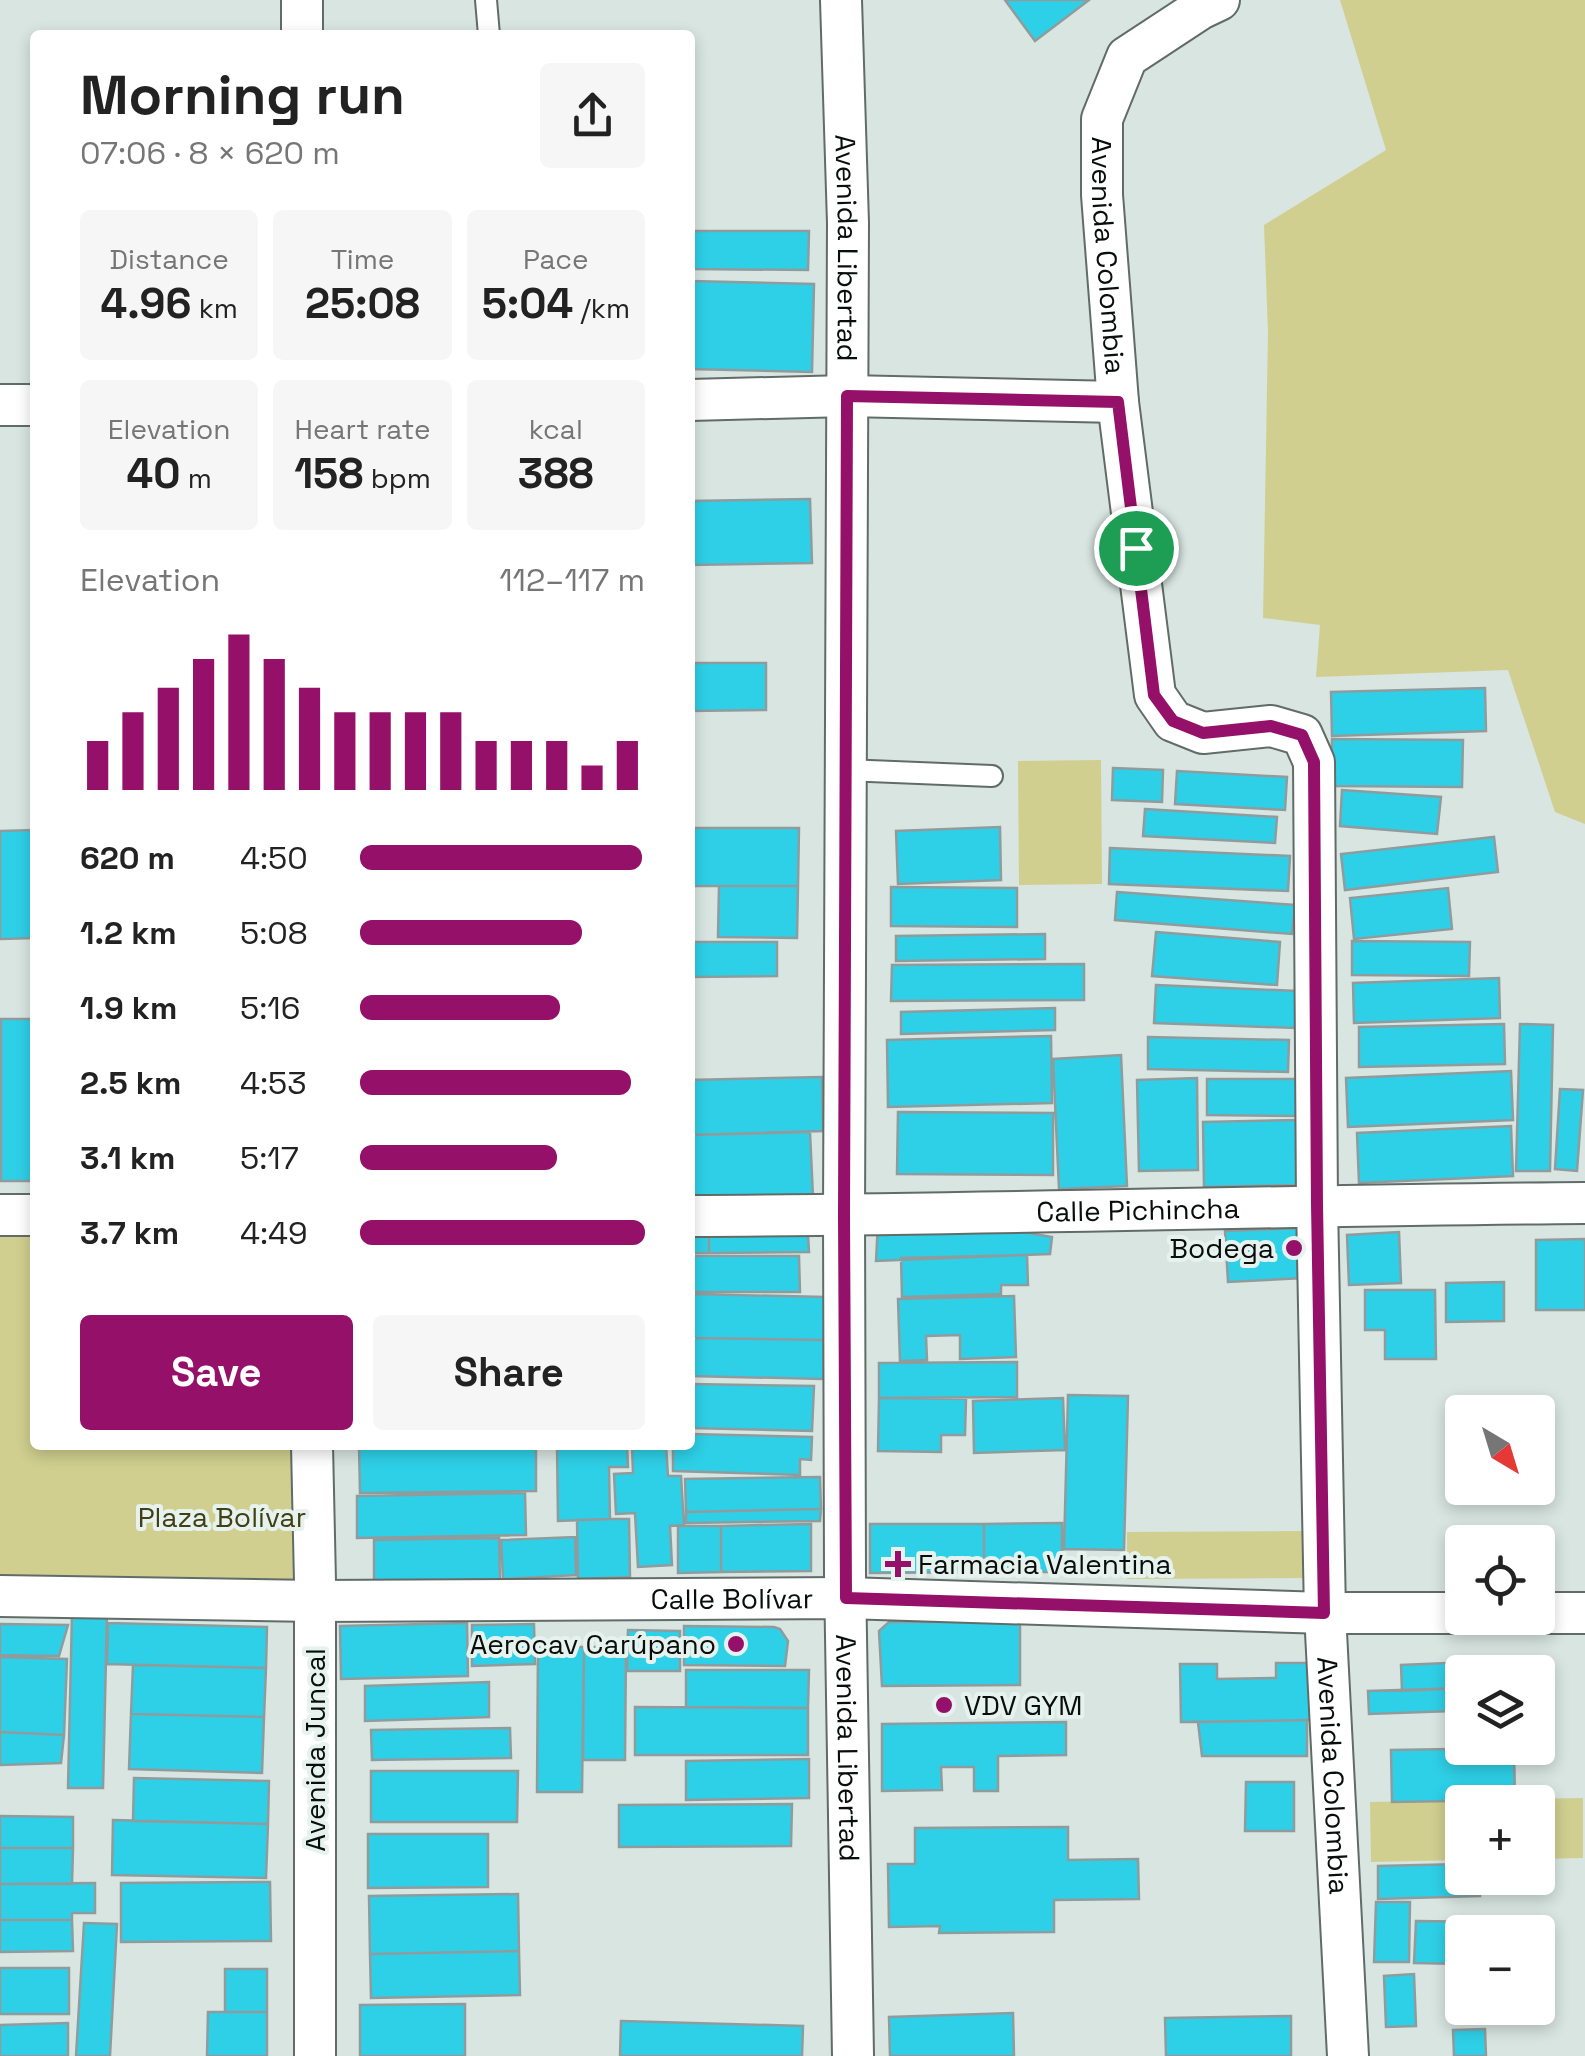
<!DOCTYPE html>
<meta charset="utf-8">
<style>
body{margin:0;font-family:"Space Grotesk",sans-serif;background:#f6f6f6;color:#222;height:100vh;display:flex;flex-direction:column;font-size:38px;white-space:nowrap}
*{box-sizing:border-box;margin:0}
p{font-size:32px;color:#767676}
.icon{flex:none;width:55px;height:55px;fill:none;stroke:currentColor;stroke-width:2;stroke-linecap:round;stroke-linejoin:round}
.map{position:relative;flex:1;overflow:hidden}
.panel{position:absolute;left:30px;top:30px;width:665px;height:1420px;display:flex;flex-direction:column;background:#fff;border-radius:10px;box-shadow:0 5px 15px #0003}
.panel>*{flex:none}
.needle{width:65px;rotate:142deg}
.buttons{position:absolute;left:1445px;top:1395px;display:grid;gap:20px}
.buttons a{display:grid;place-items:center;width:110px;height:110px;border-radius:10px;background:#fff;box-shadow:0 5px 15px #0003;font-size:50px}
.pin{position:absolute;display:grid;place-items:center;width:85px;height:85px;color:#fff;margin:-42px;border:5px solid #fff;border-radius:50%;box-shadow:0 2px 10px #0007}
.round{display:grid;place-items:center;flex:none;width:105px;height:105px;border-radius:10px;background:#f6f6f6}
.head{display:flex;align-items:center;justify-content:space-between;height:170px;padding:0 50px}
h1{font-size:55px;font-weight:600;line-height:75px}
.metrics{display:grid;grid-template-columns:repeat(3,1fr);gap:15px;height:170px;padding:10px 50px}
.metrics div{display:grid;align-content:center;border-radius:10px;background:#f6f6f6;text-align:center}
.metrics b{font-size:42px;font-weight:600}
.metrics small{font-size:28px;font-weight:400}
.metrics p{font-size:28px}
.chart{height:280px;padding:20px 50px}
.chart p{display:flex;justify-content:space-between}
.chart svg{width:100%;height:180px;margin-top:10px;stroke:#951068;stroke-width:6}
.button{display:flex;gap:20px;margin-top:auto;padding:20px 50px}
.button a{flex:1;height:115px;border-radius:10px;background:#951068;color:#fff;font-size:40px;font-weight:600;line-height:115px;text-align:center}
.button a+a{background:#f6f6f6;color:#222}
ul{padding:0 50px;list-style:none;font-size:32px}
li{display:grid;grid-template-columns:160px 120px 1fr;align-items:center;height:75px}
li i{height:25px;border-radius:12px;background:#951068}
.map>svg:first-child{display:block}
.green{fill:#d0cf8f}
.building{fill:#2ed0e7;stroke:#8f9c9e;stroke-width:2.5}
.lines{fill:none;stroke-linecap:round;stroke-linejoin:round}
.service-casing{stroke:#616c69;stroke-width:24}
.minor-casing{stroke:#616c69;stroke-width:44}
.service{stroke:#fff;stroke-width:20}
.minor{stroke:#fff;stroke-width:40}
.route-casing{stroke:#fff;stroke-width:20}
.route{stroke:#951068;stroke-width:12}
.poi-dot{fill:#951068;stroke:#e5f2ee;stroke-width:4}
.labels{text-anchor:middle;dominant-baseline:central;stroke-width:8;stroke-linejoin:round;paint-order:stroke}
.street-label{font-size:28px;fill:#090d0c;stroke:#e5f2ee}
.poi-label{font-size:28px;fill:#090d0c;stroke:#e5f2ee;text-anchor:end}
.park-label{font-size:28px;fill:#413f13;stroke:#e5f2ee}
</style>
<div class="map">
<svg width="1585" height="2056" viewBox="0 0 1585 2056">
<rect width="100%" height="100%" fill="#d8e5e1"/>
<path class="green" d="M1340 0H1585V824L1555 812 1508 670 1316 677 1320 625 1263 618 1268 332 1264 225 1386 150Z
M1101 760 1102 884 1019 885 1018 761Z
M0 1233H35V1445H294L296 1592 0 1579Z
M1306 1531V1578L1127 1579V1532Z
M1583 1798V1858L1538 1859V1802H1462V1860L1371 1862 1370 1802Z"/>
<path class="building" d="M1005 0H1089L1035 41Z
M690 231H809L808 270 690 269Z
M690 281 814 284 812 372 690 369Z
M810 499 812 563 690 565V501Z
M690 663H766V710L690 711Z
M1485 688 1486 731 1332 736 1331 692Z
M1332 739 1463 740 1462 787 1331 786Z
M1113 768 1163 770 1162 802 1112 800Z
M1177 771 1287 777 1285 810 1175 804Z
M1342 790 1441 797 1437 834 1340 826Z
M1145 809 1277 817 1275 843 1143 836Z
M1000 827 1001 880 898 884 896 831Z
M690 828H799L798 886H690Z
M35 830V938L0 939V831Z
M1494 837 1498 872 1345 890 1341 854Z
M1110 848 1290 856 1288 891 1109 884Z
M719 886H798L797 938 718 937Z
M891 887 1017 888V927L891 926Z
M1448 888 1452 929 1354 939 1350 898Z
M1117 892 1295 905 1292 934 1115 920Z
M1156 932 1280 942 1277 985 1152 976Z
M1045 934V959L896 961V936Z
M1352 941 1470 942 1469 976 1352 975Z
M690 942H777V976L690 977Z
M1084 964V1000L891 1001 892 965Z
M1499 978 1500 1018 1354 1023 1353 983Z
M1156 985 1297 991 1296 1028 1154 1023Z
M1055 1008V1030L901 1034V1012Z
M1 1019H35V1181H1Z
M1504 1024 1505 1064 1359 1067V1027Z
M1520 1024 1553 1025 1550 1171H1516Z
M1051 1036 1052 1103 888 1107 887 1040Z
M1148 1037 1289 1040 1288 1072 1148 1069Z
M1121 1055 1127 1186 1059 1189 1053 1059Z
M1511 1071 1513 1120 1348 1127 1346 1078Z
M822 1077 823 1131 690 1135V1080Z
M1197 1078 1198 1170 1139 1171 1137 1080Z
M1207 1079H1301V1116L1207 1115Z
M1560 1089 1583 1090 1577 1171 1555 1169Z
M898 1112 1053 1113V1175L897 1174Z
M1299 1120 1300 1185 1204 1187 1203 1122Z
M1511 1126 1513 1176 1359 1183 1357 1133Z
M810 1132 813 1197 690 1203V1135Z
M878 1223H971L1052 1237 1050 1254 876 1261Z
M1301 1228 1303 1278 1228 1282 1225 1231Z
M1399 1232 1401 1283 1349 1285 1347 1235Z
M690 1233H709V1253H690Z
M709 1233 808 1234 809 1252 709 1253Z
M1585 1239V1310H1536V1240Z
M1027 1255 1028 1285H1001V1294L902 1297 901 1258Z
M690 1256H799L800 1292H690Z
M1504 1282V1321L1446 1322V1283Z
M1365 1290H1435L1436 1359H1385V1330H1365Z
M690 1294 825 1297 824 1340 690 1338Z
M1014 1296 1016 1357 960 1359V1335L926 1336 927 1360 900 1361 898 1299Z
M690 1338 824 1340 823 1379 690 1376Z
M1017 1362V1397L879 1398V1363Z
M690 1384 814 1386 812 1431 690 1428Z
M1068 1395 1128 1396 1124 1550 1064 1549Z
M879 1398 966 1399 965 1435H941V1452L878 1451Z
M1063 1398 1065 1450 974 1453 973 1401Z
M690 1434 812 1437 811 1460 800 1459V1475L673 1471V1445H690Z
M359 1445H536V1491L360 1493Z
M557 1445H627L628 1467H609L610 1519 558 1521Z
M632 1445H666L668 1476H681L684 1525 670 1526 672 1565 638 1567 635 1513 616 1514 614 1474 633 1473Z
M820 1477 821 1509 686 1512 685 1479Z
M525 1493 526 1535 357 1538V1496Z
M821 1509 820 1521 686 1523V1512Z
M610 1519H629L630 1577 578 1579 577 1520Z
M1062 1523V1572H984V1524Z
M811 1524V1571L721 1572V1526Z
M870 1524H984V1572L870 1573Z
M678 1526H721V1572L678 1573Z
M575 1537 576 1575 503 1579 501 1540Z
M499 1538 500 1582 374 1585V1540Z
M72 1614H107L103 1788H68Z
M889 1622H1020V1685L882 1686 879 1631Z
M108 1623 267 1627 266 1668 107 1664Z
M467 1623 468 1676 341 1679 340 1626Z
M0 1624 68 1625 59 1656 0 1655Z
M534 1624 535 1664 472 1666V1625Z
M684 1626 774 1627 780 1629 788 1641 785 1666 684 1665Z
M628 1630 680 1631V1671H627Z
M538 1647H584L582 1792H537Z
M584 1647H626L625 1760H583Z
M0 1657 67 1659 64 1735 0 1732Z
M1494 1661V1672H1462V1688L1402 1691 1401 1665Z
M1276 1663H1315L1316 1720 1181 1722 1180 1664H1217V1679L1276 1678Z
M133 1665 266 1668 264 1717 131 1714Z
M686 1670H809L808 1708 686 1707Z
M489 1682V1717L365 1721V1686Z
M1462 1688V1742H1454L1453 1711 1369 1714 1368 1691Z
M635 1707 808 1708V1755H635Z
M131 1714 264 1717 262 1773 129 1769Z
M1307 1720V1756H1202L1198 1722Z
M1066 1722V1755L998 1756V1791H974V1767H941L942 1790 882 1791V1724Z
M510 1728 511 1758 372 1760 371 1730Z
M0 1732 64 1735 61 1763 0 1765Z
M1514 1748 1515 1800 1392 1802 1391 1750Z
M809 1759V1798L686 1800V1761Z
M371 1771H518L517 1822H371Z
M134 1778 269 1781 268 1824 133 1821Z
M1246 1782H1294V1831H1245Z
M792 1804 791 1846 619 1847V1805Z
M0 1816 73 1817V1848H0Z
M113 1820 268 1824 266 1878 112 1875Z
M1068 1827V1860L1138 1859 1139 1899 1054 1900V1932L939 1933 940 1926 889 1927 888 1864H915V1828Z
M368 1834H488V1887L368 1888Z
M0 1848H73L72 1884H0Z
M1462 1864V1878H1480V1896L1378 1899V1866Z
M270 1882 271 1941 121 1942V1883Z
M95 1883V1913H72V1920H0V1884Z
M518 1894 519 1951 370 1954 369 1896Z
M1376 1902H1410L1409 1962H1374Z
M0 1920H72L73 1951 0 1952Z
M1416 1921 1491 1922 1490 1932H1462V1964L1414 1963Z
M84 1923 117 1924 110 2056H76Z
M519 1951 520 1995 371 1998 370 1954Z
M0 1968H69V2014H0Z
M225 1969H267V2012H225Z
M1414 1974 1416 2026 1386 2027 1384 1976Z
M465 2004V2056H360V2005Z
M208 2012H267V2056H207Z
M1013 2013 1014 2056H890L889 2017Z
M1291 2016V2056H1166L1165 2018Z
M621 2021 803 2026 802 2056H620Z
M68 2023V2056H0V2025Z
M1485 2029 1486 2056H1454L1453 2030Z"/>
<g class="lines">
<g class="service-casing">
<path id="service" d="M486 0 489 35
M845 770 992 776"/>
</g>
<g class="minor-casing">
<g id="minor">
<path d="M302 0V35"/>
<path id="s1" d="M841 0 848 223 844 1215 845 1576 853 2056"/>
<path id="s2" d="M1219 0 1200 9 1127 57 1102 119V195L1118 402 1155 695 1173 721 1203 733 1271 726 1302 735 1314 762 1317 1204 1325 1613 1348 2056"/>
<path d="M690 400 847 396 1118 402"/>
<path d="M0 405H35"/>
<path d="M0 1215H35"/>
<path id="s3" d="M690 1216C988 1215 1287 1205 1585 1203"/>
<path d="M312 1445 315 1582V2056"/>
<path id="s4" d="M0 1596 315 1601 846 1598 1325 1613H1462"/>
<path d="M1538 1613H1585"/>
</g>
</g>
<use href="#service" class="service"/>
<use href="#minor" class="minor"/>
</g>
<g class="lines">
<g class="route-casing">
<path id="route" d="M847 396 1118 402 1154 695 1173 721 1203 733 1271 726 1302 735 1314 762 1317 1204 1324 1613 846 1598 844 1215Z"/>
</g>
<use href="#route" class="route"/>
</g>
<g class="poi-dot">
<circle cx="1294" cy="1248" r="10"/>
<path d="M893 1549h10v10h10v10h-10v10h-10v-10h-10v-10h10z"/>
<circle cx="736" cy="1644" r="10"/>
<circle cx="944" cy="1705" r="10"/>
</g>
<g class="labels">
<g class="street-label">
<text stroke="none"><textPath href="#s1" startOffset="248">Avenida Libertad</textPath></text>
<text stroke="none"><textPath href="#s2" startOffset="312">Avenida Colombia</textPath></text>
<text stroke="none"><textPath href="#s3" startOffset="448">Calle Pichincha</textPath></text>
<text stroke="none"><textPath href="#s4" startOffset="732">Calle Bolívar</textPath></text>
<text stroke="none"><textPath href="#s1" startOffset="1748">Avenida Libertad</textPath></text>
<text transform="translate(315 1750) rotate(-90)">Avenida Juncal</text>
<text stroke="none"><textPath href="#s2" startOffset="1962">Avenida Colombia</textPath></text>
</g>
<g class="poi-label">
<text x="1274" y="1248">Bodega</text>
<text x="918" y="1564" text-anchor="start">Farmacia Valentina</text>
<text x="716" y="1644">Aerocav Carúpano</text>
<text x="964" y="1705" text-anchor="start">VDV GYM</text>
</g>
<g class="park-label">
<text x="222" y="1517">Plaza Bolívar</text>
</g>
</g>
</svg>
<div class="buttons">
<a><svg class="needle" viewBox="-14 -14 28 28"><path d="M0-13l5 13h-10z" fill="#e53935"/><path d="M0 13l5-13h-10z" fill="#767676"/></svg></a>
<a><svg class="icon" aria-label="locate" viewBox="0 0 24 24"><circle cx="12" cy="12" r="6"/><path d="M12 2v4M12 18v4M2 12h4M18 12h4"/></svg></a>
<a><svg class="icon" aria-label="layers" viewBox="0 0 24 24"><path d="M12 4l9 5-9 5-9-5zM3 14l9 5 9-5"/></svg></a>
<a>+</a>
<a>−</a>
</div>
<div class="pin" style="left:1136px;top:548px;background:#1e9e55"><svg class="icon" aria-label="arrive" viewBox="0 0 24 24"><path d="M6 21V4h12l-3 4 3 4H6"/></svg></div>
<section class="panel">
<div class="head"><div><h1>Morning run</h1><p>07:06 · 8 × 620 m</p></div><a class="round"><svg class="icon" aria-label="share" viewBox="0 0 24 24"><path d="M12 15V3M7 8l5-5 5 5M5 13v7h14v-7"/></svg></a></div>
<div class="metrics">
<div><p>Distance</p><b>4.96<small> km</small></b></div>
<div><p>Time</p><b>25:08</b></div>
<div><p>Pace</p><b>5:04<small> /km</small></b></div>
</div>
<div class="metrics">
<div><p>Elevation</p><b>40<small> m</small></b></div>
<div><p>Heart rate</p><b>158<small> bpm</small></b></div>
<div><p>kcal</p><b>388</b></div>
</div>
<div class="chart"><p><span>Elevation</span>112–117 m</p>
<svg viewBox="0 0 160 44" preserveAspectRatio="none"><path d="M5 44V32M15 44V25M25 44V19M35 44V12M45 44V6M55 44V12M65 44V19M75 44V25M85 44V25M95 44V25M105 44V25M115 44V32M125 44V32M135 44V32M145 44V38M155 44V32"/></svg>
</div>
<ul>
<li><b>620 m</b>4:50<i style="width:99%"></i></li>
<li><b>1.2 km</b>5:08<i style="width:78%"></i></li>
<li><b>1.9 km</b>5:16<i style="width:70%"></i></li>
<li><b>2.5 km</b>4:53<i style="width:95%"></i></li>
<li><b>3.1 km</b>5:17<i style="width:69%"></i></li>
<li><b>3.7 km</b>4:49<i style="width:100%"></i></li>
</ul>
<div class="button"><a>Save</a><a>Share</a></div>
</section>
</div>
